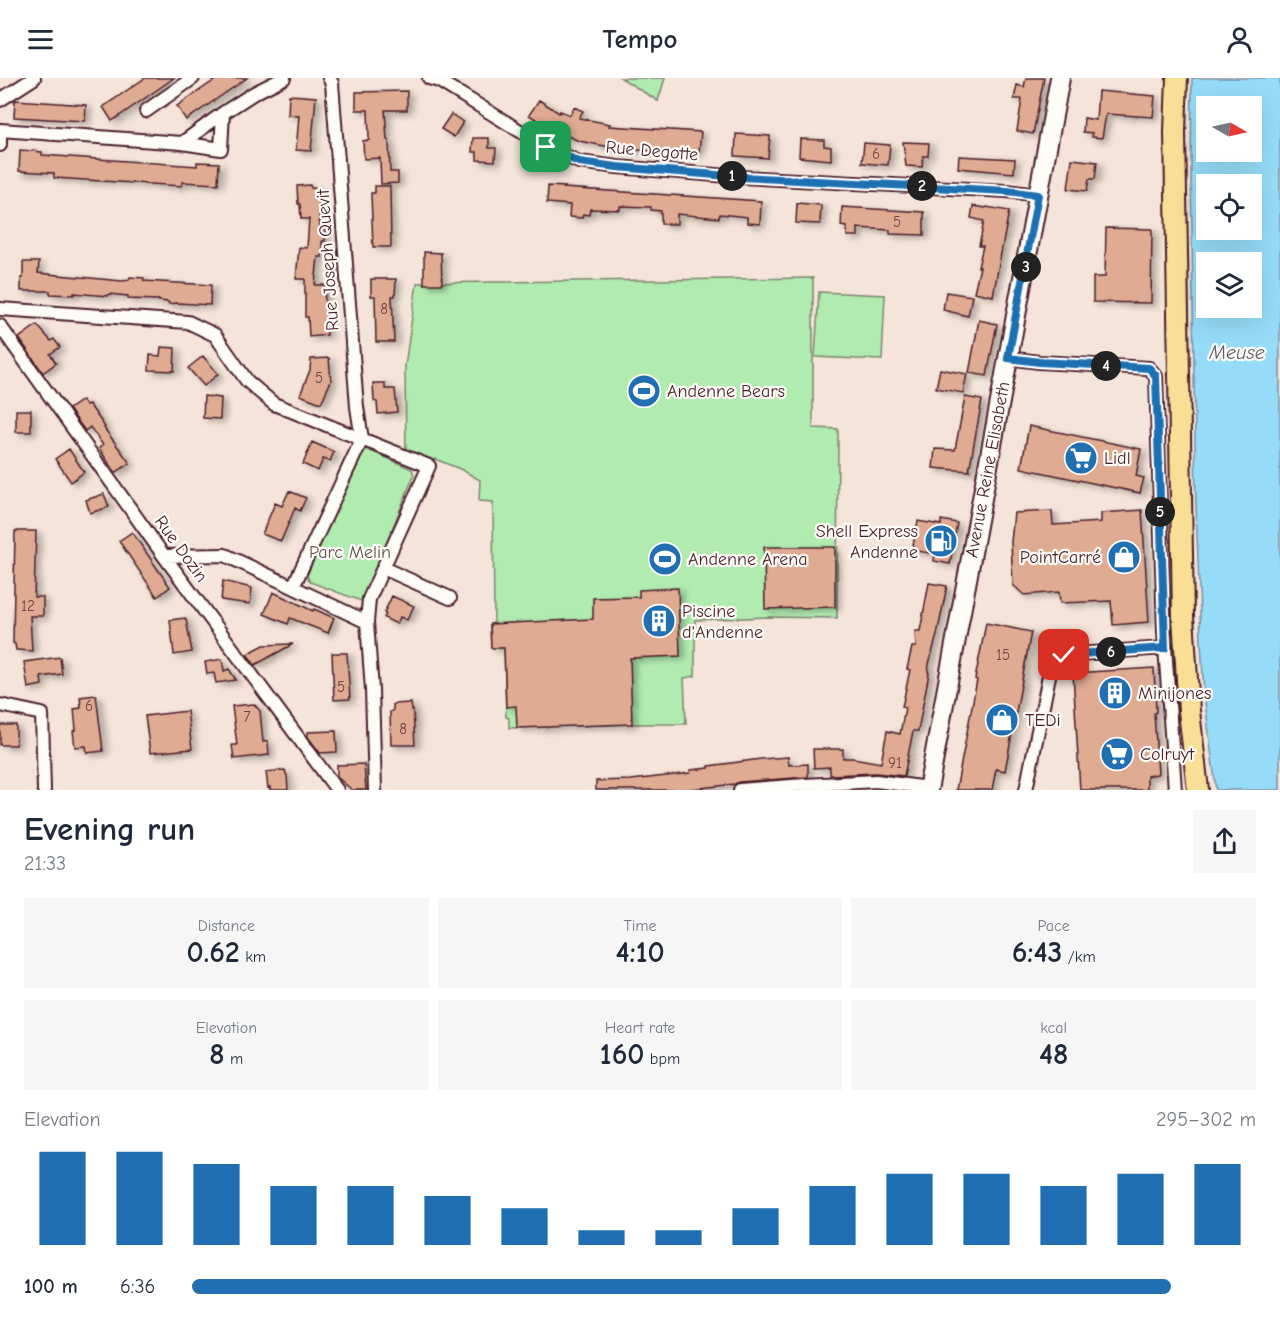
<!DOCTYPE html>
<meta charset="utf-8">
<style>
body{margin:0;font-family:"Comic Neue",sans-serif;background:#f6f6f7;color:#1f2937;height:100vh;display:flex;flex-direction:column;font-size:22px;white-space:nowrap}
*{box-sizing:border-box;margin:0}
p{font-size:20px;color:#747a83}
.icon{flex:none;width:33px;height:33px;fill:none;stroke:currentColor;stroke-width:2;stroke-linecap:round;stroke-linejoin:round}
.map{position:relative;height:712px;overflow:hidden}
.drawer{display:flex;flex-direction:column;background:#fff;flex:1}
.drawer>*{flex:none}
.needle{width:39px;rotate:99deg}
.fabs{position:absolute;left:1196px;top:18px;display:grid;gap:12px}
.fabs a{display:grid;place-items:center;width:66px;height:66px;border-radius:0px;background:#fff;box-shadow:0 6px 24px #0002;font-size:30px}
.pin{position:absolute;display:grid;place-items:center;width:51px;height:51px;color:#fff;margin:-26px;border-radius:12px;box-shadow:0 3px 9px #0006}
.km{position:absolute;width:30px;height:30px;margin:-15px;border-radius:50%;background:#222;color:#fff;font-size:16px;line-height:30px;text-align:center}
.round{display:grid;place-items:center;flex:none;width:63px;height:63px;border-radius:0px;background:#f6f6f7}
.overview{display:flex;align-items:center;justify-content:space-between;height:102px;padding:0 24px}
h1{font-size:33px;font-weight:800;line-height:45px}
.metrics{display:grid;grid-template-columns:repeat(3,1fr);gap:9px;height:102px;padding:6px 24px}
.metrics div{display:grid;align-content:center;border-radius:0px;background:#f6f6f7;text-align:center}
.metrics b{font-size:30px;font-weight:800}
.metrics small{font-size:16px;font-weight:400}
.metrics p{font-size:16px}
.chart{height:168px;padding:12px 24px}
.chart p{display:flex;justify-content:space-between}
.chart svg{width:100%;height:108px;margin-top:6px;stroke:#1f6fb2;stroke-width:6}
ul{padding:0 24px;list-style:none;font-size:20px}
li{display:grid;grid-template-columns:96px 72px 1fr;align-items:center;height:45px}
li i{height:15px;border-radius:8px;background:#1f6fb2}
header{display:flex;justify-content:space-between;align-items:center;height:78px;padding:0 24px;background:#fff;font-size:27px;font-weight:800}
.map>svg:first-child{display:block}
.green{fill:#b0ebb0;stroke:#7d856e;stroke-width:1.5}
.water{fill:#96dcf8;stroke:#7890a6;stroke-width:1.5;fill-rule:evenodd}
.building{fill:#dfab93;stroke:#4a1f2b;stroke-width:1.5;filter:url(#shadow)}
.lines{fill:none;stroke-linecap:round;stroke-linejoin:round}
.street-casing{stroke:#4a1f2b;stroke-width:16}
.secondary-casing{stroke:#4a1f2b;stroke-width:22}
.primary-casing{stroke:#4a1f2b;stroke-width:24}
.street{stroke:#fdfcf7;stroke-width:12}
.secondary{stroke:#fdfcf7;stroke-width:18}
.primary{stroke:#f9df96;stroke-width:20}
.route-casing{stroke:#fff;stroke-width:12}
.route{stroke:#1f6fb2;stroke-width:8}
.labels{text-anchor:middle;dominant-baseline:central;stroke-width:4.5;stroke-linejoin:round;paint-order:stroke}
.number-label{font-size:15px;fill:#6f4245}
.street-label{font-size:18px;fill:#4a1f2b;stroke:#fdfcf7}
.poi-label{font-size:18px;fill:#4a1f2b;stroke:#fdfcf7;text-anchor:start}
.park-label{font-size:18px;fill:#64524c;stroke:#fdfcf7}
.water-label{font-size:20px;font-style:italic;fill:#615868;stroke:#fdfcf7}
</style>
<header><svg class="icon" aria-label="menu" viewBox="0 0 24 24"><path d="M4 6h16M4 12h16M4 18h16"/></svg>Tempo<svg class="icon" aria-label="person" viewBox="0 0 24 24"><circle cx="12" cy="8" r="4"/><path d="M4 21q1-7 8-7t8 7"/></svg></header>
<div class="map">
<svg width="1280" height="712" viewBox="0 0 1280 712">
<defs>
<filter id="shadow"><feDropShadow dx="5" dy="3" stdDeviation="3" flood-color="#0004"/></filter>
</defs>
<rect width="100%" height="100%" fill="#f4e4d9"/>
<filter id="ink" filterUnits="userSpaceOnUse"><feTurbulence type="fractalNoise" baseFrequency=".0167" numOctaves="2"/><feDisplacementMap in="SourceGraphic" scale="12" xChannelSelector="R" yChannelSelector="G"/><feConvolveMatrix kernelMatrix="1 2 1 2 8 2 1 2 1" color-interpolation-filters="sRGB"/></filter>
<g filter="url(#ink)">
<path class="green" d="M621 0H665L658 23Z
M813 200V350L838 351 837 540 768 539 695 542V598L684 600 686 646H632L509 650V640L506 639 504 570H491L490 546 494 545 493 424 479 423 480 402 460 391 435 381 429 388 406 379 405 288 417 205Z
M819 214 885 217 882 282 815 279Z
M366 371 412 391 414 397 364 521 361 523 310 504 307 498 358 374Z"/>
<path class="water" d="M1192 0H1280V712H1216L1204 616 1201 564 1196 429 1191 91ZM1206 28H1251V74H1206ZM1206 106H1251V152H1206ZM1206 184H1251V230H1206Z"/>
<path class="building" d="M145 0H174L112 43 103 29Z
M218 0H247L186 42 177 28Z
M1026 0H1044L1033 56 1017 53 1022 21H1014L1017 7 1024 9Z
M407 13V32H385L387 62H389L390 94H398V105L381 106 380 80 364 81 363 63 369 62 368 32H356V14Z
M1098 13 1155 18 1153 39 1106 36 1102 60 1092 59V55L1083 54 1084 40 1096 42Z
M289 17 316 19 311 73 296 72 299 38 288 37Z
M15 22 86 27 85 43 14 39Z
M539 22 559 35 560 33 570 37 574 29 583 33 579 40 610 46 609 48 701 54 699 75 620 71 579 63 552 51 529 37Z
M451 36 463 44 454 59 441 51Z
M736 56 770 58 768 80 735 78Z
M473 60H489V70H496L495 83 477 82V74H472Z
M800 61 824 62V68L831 69V82L799 79Z
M903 64 929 65 928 78H923L922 89 906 88Z
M864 65 890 67 888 87 862 85Z
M20 72 42 74V77L126 83 197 88V84L219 85 218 106 182 104V108L54 100V95L19 93Z
M959 78 1015 81 1014 95 958 90Z
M1072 81 1097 84 1095 101H1089L1087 113 1068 111Z
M310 107 311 110H318L320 151 325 152V163H322V179H318L315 207H324L327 257 309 259 308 239H305V201H296L299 169 307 170 309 141H301L300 126H298L297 108Z
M375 108H390L391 169H373L371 115H375Z
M548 108 565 109 564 110 761 123 760 146 747 145V139L720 136 719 140 677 136V146H661V133L651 132V129L620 128V132L590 131 589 137 583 136 582 140 569 139 570 127 547 125Z
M797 125 821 127 820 146 796 145Z
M973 128 986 130 987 129 1009 133 993 218 974 214 980 189H978L983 168H979L984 143 971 140Z
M842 129 924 134V157L890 156V152L858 150V158H847V149L841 148Z
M1106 150 1152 151 1151 225 1093 224V199H1105Z
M424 174 441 175 442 206H424Z
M23 184H39L38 195 122 203 129 202 130 199 144 200V203L211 207 210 227 177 225 169 226 168 224 159 223V222L128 221V218L109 216 108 218 74 215V217L50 216V213H21V200H23Z
M371 201H396L395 218H392L394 264H376L375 218H371Z
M946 214 972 218 968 238 943 232Z
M979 242 997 246 987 298 969 295Z
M37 247 51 263 54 261 60 269 50 276 56 285 43 295 19 260Z
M161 269 175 270 174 293 149 292 150 277 160 278Z
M203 278 218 296 204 308 188 290Z
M329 280 331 303 321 325 300 317 310 292 311 281Z
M940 291 967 296 963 315 936 310Z
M373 305H385V311H395L397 334 378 336 377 324 374 323Z
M204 318 221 320 220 341 203 340Z
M965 319 982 322 969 393 933 390 935 371 955 372Z
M82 322 86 327 89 326 105 349 104 350 130 385 115 395 99 370 103 367 90 349 85 353 69 331Z
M16 332H31V354H16Z
M1029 348 1141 371 1136 398 1144 400 1140 415 1021 390Z
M312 364 334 374 330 383 323 381 318 393 303 386Z
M69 371 84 394 71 404 55 381Z
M289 413 306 420 300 433 295 430 281 463 262 456 275 425 282 428Z
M104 416 109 429 90 435 86 422Z
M1142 432 1149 544 1113 547 1111 523 1060 525 1059 514 1024 517 1013 507 1011 464 1014 435 1052 433 1053 447 1101 444V435Z
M941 442 957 445 950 486 934 483 935 476 912 472 918 443 941 447Z
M15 453H36L34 519H43V538H30L32 573 16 572 15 566 13 565Z
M132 454 170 509 157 519 119 463Z
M764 469H835V529L765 531Z
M223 503 252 510 250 526 221 522Z
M929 505 947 508 937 557 929 586 928 594 929 595 918 653H913L904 698 876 695 830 697V689L814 690 813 671H843V680H853L881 685 887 653 900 656 905 630 902 629 910 592 907 591 912 569H916L915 553H920Z
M678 510 680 578 630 580 632 646 517 650 516 628 506 629 504 570H491L490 546 593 541V520L639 519V512Z
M273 514 313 533 314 531 334 540 328 555 290 540 288 546 264 536Z
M392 518 414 528 407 542 400 539 397 546 384 540 386 536 384 535Z
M185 540V541H186L192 574 174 577 170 542Z
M986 545 1031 554 1005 693 996 691 992 712H956L977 602 975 601Z
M293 566 255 587 247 576 264 567Z
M332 575H347L350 621 334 622Z
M60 579 62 596 41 599 42 607 28 610 24 584Z
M222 581 224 593 229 591 236 602 216 605 214 595 207 596 205 584Z
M1154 590 1156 634 1154 635 1158 696 1147 698V712H1080L1073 595Z
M96 617 103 673 87 675 86 668 75 669 73 653 76 652 74 631 81 630 80 619Z
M411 625 412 632H413L415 667H391L390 634 393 632V626Z
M254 626 260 633 263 664 268 663 269 677 234 681 232 667H237L232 628Z
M187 633 192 671 150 675 145 638Z
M0 647H16V667H0Z
M336 653 337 674 320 675 308 659V654Z
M788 679 789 687 808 686V699L739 704 735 706 683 712H596V703L631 702 666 698 690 695 691 692 709 690V688L761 681Z
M364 686 366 712H352L337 699V687Z
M285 692 286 696 287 697 288 712H270V709L268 710 266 694Z"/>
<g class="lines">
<g class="street-casing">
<path id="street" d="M329 0 332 5 357 329 362 361
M429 0 439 3 546 69 579 84 617 89 741 99 1007 113 1038 117
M0 22 34 0
M146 33 193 0
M0 52 182 65 223 35 254 15 284 0
M182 65 221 71 223 35
M0 67V52
M0 231 188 244 215 257 247 303 274 326 429 388 369 521 367 544 372 612 375 712
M0 248 164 478 337 712
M1008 280 1039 284 1149 290 1156 298 1164 554 1175 712
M164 478 225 477 367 544
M383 490 450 520
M293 509 362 361
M0 627 42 636 44 712
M740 712 805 707 876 703 928 710
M1026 712 1050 593 1064 577 1165 570"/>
</g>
<g class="secondary-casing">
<g id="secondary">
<path id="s1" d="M928 712 1060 0"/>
</g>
</g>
<g class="primary-casing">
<path id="primary" d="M1177 0 1175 54 1183 538 1189 633 1198 712"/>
</g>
<use href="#street" class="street"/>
<use href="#secondary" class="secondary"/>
<use href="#primary" class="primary"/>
</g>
</g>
<g class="lines" filter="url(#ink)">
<g class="route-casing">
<path id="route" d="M546 69 579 84 617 89 741 99 1007 113 1038 117 1008 280 1040 284 1149 290 1156 298 1165 570 1064 577"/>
</g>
<use href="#route" class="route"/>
</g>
<defs>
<g id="stadium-disc" transform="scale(1.725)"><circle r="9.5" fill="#1f6fb2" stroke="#fdfcf7"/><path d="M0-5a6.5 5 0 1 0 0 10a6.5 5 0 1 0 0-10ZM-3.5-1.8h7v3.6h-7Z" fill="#fff"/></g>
<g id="supermarket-disc" transform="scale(1.725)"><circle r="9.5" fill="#1f6fb2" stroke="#fdfcf7"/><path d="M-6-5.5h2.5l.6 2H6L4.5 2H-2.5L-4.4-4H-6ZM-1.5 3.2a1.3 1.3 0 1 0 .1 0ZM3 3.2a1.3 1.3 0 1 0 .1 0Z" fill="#fff"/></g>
<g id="fuel-disc" transform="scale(1.725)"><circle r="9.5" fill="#1f6fb2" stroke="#fdfcf7"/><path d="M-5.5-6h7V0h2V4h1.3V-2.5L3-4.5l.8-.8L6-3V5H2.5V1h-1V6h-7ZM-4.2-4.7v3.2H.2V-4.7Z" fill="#fff"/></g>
<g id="shop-disc" transform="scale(1.725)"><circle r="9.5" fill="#1f6fb2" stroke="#fdfcf7"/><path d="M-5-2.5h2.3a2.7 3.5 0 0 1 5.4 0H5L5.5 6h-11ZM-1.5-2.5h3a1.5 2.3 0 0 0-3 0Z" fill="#fff"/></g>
<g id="building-disc" transform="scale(1.725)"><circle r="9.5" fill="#1f6fb2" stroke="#fdfcf7"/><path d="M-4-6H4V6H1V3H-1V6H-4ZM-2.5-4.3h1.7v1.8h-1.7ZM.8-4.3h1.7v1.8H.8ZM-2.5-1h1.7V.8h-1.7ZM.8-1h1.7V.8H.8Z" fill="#fff"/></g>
</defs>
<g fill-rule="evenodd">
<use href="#stadium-disc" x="644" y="313"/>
<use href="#supermarket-disc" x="1081" y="380"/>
<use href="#fuel-disc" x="941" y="463"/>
<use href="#shop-disc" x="1124" y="479"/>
<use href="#stadium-disc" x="665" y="481"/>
<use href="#building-disc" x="659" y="543"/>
<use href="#building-disc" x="1115" y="615"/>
<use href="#shop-disc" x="1002" y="642"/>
<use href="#supermarket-disc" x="1117" y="676"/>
</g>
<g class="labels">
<g class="number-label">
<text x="876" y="76">6</text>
<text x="897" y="144">5</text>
<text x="384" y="231">8</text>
<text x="319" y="300">5</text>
<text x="28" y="528">12</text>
<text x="1003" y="577">15</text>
<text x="341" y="609">5</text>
<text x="89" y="628">6</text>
<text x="247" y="639">7</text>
<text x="403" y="651">8</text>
<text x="895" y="685">91</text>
</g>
<g class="street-label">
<text transform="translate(652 73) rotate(5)">Rue Degotte</text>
<text transform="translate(328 182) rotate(-94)">Rue Joseph Quevit</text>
<text stroke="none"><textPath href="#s1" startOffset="326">Avenue Reine Elisabeth</textPath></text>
<text transform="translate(181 471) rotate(54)">Rue Dozin</text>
</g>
<g class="poi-label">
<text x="667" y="313">Andenne Bears</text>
<text x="1104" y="380">Lidl</text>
<text x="918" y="453" text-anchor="end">Shell Express<tspan x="918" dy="21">Andenne</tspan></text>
<text x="1101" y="479" text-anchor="end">PointCarré</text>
<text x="688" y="481">Andenne Arena</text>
<text x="682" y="533">Piscine<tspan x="682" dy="21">d'Andenne</tspan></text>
<text x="1138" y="615">Minijones</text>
<text x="1025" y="642">TEDi</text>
<text x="1140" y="676">Colruyt</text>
</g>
<g class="park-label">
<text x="350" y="474">Parc Melin</text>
</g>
<g class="water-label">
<text x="1237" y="274">Meuse</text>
</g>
</g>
</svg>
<div class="fabs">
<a><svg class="needle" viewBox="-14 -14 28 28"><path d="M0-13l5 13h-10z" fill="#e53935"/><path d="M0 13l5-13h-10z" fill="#747a83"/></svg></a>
<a><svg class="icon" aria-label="locate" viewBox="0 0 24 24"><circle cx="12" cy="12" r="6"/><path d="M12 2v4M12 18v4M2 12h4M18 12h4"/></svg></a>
<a><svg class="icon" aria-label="layers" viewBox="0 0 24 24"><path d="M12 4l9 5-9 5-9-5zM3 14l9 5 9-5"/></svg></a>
</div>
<div class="pin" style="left:546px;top:69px;background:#1e9e55"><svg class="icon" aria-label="arrive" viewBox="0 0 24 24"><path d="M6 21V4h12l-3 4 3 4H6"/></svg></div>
<div class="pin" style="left:1064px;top:577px;background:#d93025"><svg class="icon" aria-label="check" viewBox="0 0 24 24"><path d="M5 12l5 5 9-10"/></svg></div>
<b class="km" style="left:732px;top:98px">1</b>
<b class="km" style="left:922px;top:108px">2</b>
<b class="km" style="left:1026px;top:189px">3</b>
<b class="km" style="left:1106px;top:288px">4</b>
<b class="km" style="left:1160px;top:434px">5</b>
<b class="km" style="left:1111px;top:574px">6</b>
</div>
<section class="drawer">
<div class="overview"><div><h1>Evening run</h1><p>21:33</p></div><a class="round"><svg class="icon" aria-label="share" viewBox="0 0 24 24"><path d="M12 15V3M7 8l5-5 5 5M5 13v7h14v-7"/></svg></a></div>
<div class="metrics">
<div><p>Distance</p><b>0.62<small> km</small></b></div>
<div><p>Time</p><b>4:10</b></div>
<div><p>Pace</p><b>6:43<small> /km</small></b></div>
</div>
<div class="metrics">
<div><p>Elevation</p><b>8<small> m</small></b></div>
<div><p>Heart rate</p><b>160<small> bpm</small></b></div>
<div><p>kcal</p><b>48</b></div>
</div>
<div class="chart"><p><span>Elevation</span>295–302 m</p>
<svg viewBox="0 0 160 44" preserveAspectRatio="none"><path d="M5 44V6M15 44V6M25 44V11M35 44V20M45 44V20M55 44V24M65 44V29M75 44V38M85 44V38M95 44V29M105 44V20M115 44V15M125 44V15M135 44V20M145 44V15M155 44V11"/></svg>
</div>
<ul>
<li><b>100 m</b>6:36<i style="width:92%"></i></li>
</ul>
</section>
